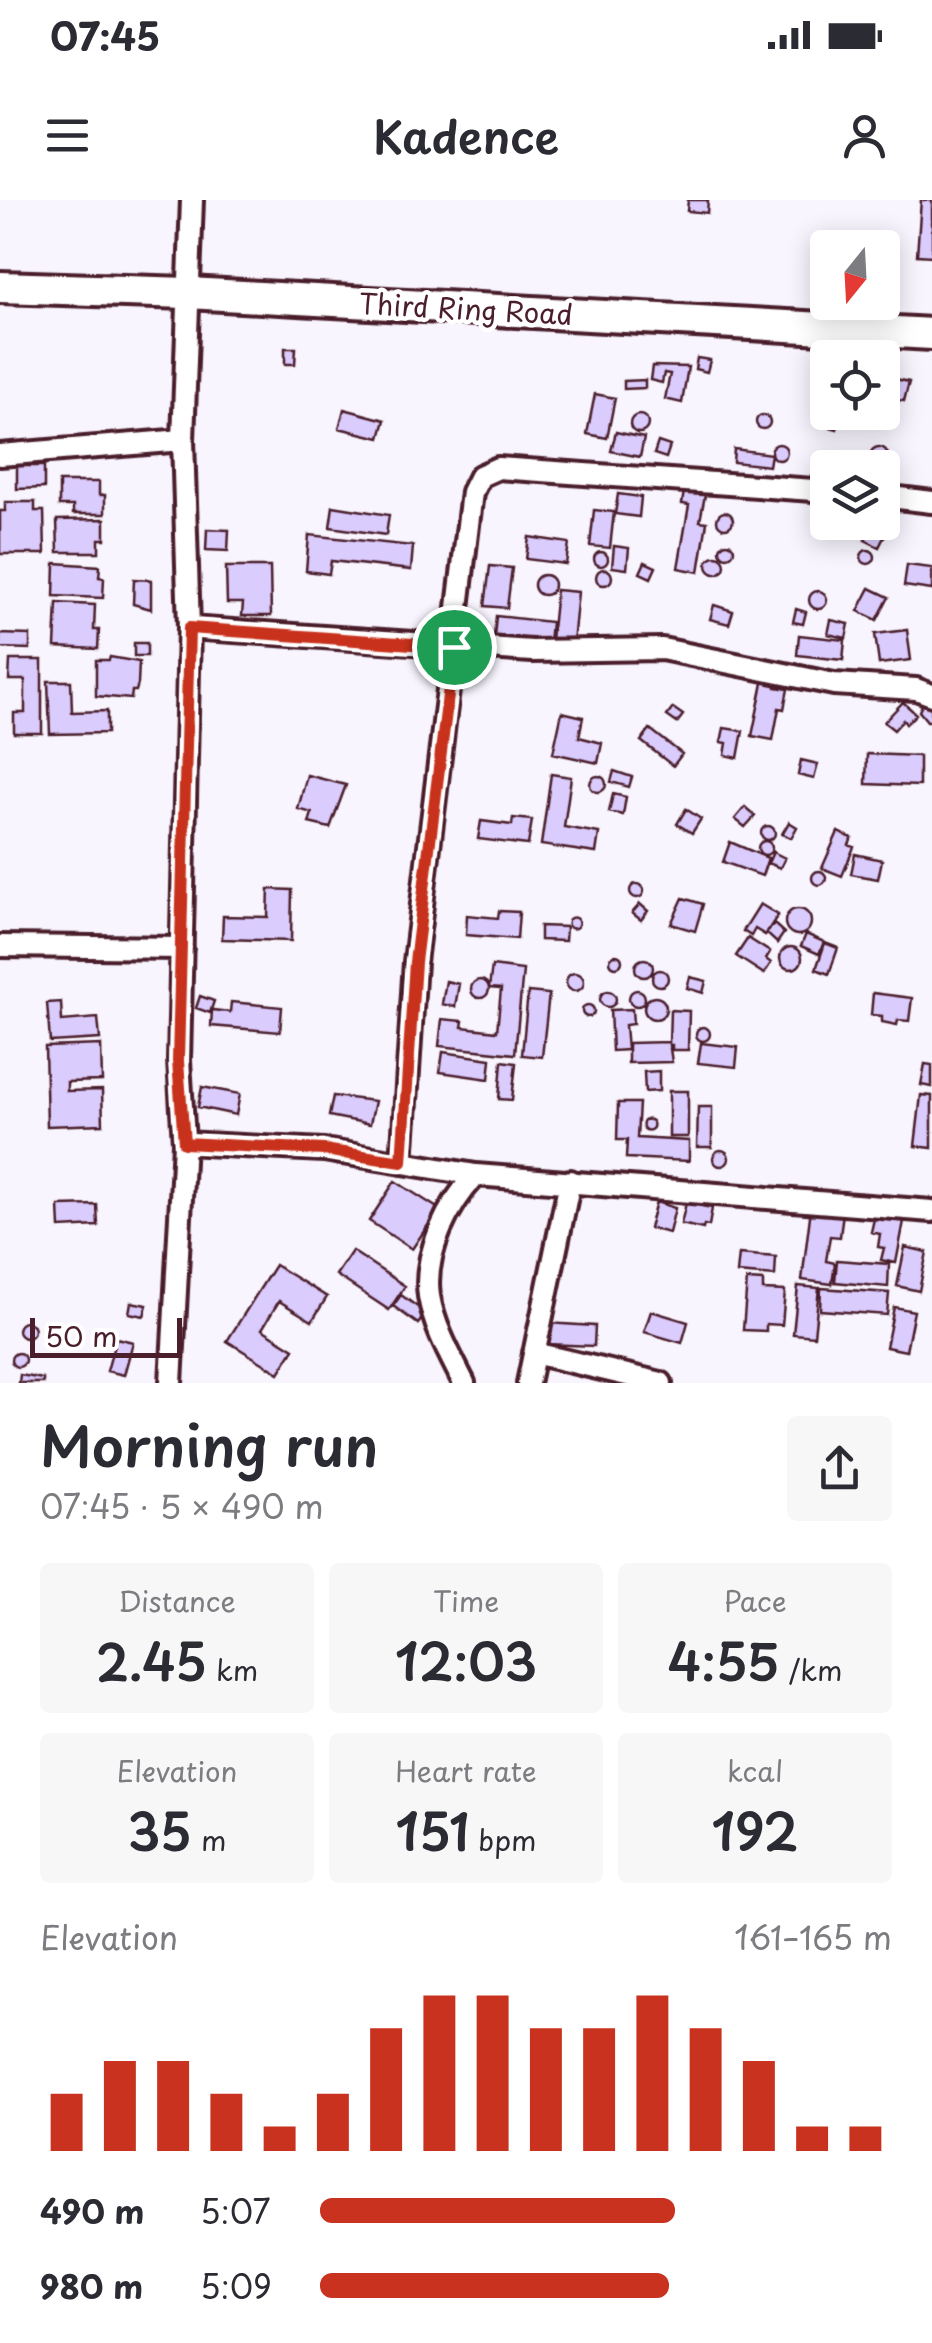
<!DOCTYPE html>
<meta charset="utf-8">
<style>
body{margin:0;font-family:"Playpen Sans",sans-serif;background:#f7f7f7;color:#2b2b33;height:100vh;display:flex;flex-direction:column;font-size:38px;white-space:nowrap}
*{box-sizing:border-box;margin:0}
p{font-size:32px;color:#7c7c81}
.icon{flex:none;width:55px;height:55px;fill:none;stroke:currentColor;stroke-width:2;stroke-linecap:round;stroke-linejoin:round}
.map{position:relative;height:1183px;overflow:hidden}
.drawer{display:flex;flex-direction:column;background:#fff;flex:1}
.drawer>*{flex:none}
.needle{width:65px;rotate:198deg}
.buttons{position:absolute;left:810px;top:30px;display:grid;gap:20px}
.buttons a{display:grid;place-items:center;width:90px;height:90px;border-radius:10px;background:#fff;box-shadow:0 5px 25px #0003;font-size:50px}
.scale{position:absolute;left:30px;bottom:25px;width:152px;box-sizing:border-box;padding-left:10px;border:5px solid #4a1f2b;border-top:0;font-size:28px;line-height:35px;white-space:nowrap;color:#4a1f2b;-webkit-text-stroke:8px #fff;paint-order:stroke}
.pin{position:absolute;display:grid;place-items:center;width:85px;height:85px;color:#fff;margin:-42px;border:5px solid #fff;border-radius:50%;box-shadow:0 2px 10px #0007}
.round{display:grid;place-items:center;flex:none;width:105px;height:105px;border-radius:10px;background:#f7f7f7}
.headline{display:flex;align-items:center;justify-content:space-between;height:170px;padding:0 40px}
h1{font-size:55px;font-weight:600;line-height:75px}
.figures{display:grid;grid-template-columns:repeat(3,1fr);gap:15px;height:170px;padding:10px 40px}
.figures div{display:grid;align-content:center;border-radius:10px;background:#f7f7f7;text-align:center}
.figures b{font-size:50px;font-weight:600}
.figures small{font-size:28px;font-weight:400}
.figures p{font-size:28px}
.chart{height:280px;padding:20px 40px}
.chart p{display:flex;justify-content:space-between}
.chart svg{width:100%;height:180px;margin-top:10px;stroke:#c8321e;stroke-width:6}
ul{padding:0 40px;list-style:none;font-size:32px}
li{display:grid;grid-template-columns:160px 120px 1fr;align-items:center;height:75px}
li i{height:25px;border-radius:12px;background:#c8321e}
.status{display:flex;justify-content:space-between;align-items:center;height:70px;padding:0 50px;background:#fff;direction:ltr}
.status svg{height:28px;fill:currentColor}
header{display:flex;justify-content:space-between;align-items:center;height:130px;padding:0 40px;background:#fff;font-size:45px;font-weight:600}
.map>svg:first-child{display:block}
.building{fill:#dbccfe;stroke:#4a1f2b;stroke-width:2.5}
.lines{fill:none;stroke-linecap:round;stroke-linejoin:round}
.street-casing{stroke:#4a1f2b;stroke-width:28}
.secondary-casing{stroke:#4a1f2b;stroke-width:38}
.street{stroke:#fff;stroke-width:20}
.secondary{stroke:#fff;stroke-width:30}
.route-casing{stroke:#fff;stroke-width:20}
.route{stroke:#c8321e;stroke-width:12}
.labels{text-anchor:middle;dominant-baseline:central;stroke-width:9;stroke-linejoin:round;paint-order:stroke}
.street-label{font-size:28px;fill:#4a1f2b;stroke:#fff}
</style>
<div class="status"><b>07:45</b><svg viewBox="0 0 49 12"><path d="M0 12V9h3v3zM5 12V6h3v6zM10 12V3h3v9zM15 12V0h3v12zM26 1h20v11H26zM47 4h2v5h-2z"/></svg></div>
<header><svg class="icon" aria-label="menu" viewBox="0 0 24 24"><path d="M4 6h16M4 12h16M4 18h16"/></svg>Kadence<svg class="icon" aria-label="person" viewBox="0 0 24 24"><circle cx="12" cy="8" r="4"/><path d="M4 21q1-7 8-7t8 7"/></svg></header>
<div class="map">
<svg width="932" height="1183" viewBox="0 0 932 1183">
<rect width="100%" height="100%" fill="#f8f5ff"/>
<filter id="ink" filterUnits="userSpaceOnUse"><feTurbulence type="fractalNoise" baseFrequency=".01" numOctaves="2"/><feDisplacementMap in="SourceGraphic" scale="20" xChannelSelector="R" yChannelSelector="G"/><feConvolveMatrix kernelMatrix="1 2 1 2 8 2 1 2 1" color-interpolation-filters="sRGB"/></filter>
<g filter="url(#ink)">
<path class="building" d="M688 0H708L707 13 687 11Z
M921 0H932V56L917 55Z
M285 148H296L295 164H285Z
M697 158 710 160 707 172 695 169Z
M652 166 688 167 682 203 665 199 670 174 664 173 662 183 650 180Z
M882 176 909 182 904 201 882 197Z
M645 180V188L624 189V181Z
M595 194 615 198 607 238 587 234Z
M344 209 385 220 380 238 339 228Z
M828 210 842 212 837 229 823 225Z
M630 224a9 9 0 1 1 18 0a9 9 0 1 1-18 0Z
M756 222a7 7 0 1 1 14 0a7 7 0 1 1-14 0Z
M616 232 644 238 640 257 611 251Z
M658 242 670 246 666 258 654 254Z
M771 252a8 8 0 1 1 16 0a8 8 0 1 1-16 0Z
M870 256a9 9 0 1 1 18 0a9 9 0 1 1-18 0Z
M734 249 771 254 769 266 733 262Z
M17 266H44V288L17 289Z
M59 282H99V295H105V314H73V306H59Z
M684 291 705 295 700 321 707 322 699 372 678 368 689 305 682 304Z
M618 294 641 297 639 317 615 314Z
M5 302H35V311H44L45 354H0V311H5Z
M333 306 389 315 386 335 330 327Z
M594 310 614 312 610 348 590 346Z
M717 320a8 8 0 1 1 16 0a8 8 0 1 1-16 0Z
M105 319V339H99V352H58L57 320Z
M872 328 885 335 879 347 865 340Z
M207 329 229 330 228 351 206 350Z
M309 335 413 346 411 370 331 361 329 374 306 371Z
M529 337 569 343 566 364 526 359Z
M720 350a7 7 0 1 1 14 0a7 7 0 1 1-14 0Z
M614 346 629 348 627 369 612 367Z
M861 357a7 7 0 1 1 14 0a7 7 0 1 1-14 0Z
M594 359a7 7 0 1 1 14 0a7 7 0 1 1-14 0Z
M707 365a9 9 0 1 1 18 0a9 9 0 1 1-18 0Z
M645 362 656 367 651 378 640 373Z
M55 363 100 366 99 377 104 378 103 398 54 396Z
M907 365 932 368V390L904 386Z
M490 366 512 368 507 408 485 406Z
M226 367H270L271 416H242L243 403H227Z
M596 377a8 8 0 1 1 16 0a8 8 0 1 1-16 0Z
M534 385a10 10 0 1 1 20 0a10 10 0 1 1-20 0Z
M134 379 151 380V409L133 404Z
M870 388 889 397 877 420 858 411Z
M556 390 578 392 573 443 551 440Z
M809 400a9 9 0 1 1 18 0a9 9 0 1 1-18 0Z
M57 403 95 405 94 430H99L98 449 55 447Z
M714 405 733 411 729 424 710 419Z
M796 409 806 412 803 424 793 422Z
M496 416 551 422 549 443 494 437Z
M831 420 849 424 846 438 828 434Z
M907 430 911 460 879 464 875 434Z
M0 434 30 435V449L0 448Z
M799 435 845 440 843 460 797 455Z
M134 443H147V456H134Z
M110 457 139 462 138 484 136 491H132L131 499 96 496V460H109Z
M10 460H42V533H14V513H25V480H9Z
M764 478 777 480 776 487 788 489 784 509 779 508 773 540 752 536Z
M48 481H71L72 512 107 511V533L50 534Z
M903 502 916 514 906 524 903 520 894 530 884 522Z
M931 502 932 521H927L919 511 922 505Z
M673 508 683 515 677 523 667 516Z
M562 512 583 517 579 537 602 543 598 563 553 553Z
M724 528 743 531 738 558 725 555 727 543 721 542Z
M650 529 682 554 673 566 641 541Z
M867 554 919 556V586L866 584Z
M801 560 818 564 814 579 798 575Z
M614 571 632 577 629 587 611 582Z
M551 574 571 577 564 627 599 633 596 653 541 645Z
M307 575 346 585 330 628 309 623 312 613 298 609Z
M590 584a8 8 0 1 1 16 0a8 8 0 1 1-16 0Z
M613 594 626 597 623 615 609 612Z
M745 607 755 616 745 627 735 619Z
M686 609 701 619 692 633 677 624Z
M513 618 532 620 528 645 478 639 481 621 512 625Z
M789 622 797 627 791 638 782 634Z
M761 633a7 7 0 1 1 14 0a7 7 0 1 1-14 0Z
M838 632 852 638 849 645 854 647 842 676 822 668Z
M758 648a7 7 0 1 1 14 0a7 7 0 1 1-14 0Z
M730 642 768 658 762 676 723 662Z
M773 652 785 658 780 668 768 663Z
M855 654 882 660 878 679 851 674Z
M812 678a7 7 0 1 1 14 0a7 7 0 1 1-14 0Z
M630 691a7 7 0 1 1 14 0a7 7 0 1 1-14 0Z
M269 689 292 690 291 741 222 739 223 716 268 717Z
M683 698 703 704 695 731 671 724Z
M640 704 648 711 641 720 632 713Z
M760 704 778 715 765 735 755 729 751 736 743 731Z
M785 722a13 13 0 1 1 26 0a13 13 0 1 1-26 0Z
M499 711 519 712 517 739 466 735 467 715 498 718Z
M567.5 723a5.5 5.5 0 1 1 11 0a5.5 5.5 0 1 1-11 0Z
M774 724 784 733 777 743 766 733Z
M540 726 566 727 565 741 540 740Z
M806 734 824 742 819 754 801 746Z
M748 738 770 752 766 759 771 763 764 774 736 756Z
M825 743 838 748 829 774 816 769Z
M780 758a11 11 0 1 1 22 0a11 11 0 1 1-22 0Z
M610 761a6 6 0 1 1 12 0a6 6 0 1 1-12 0Z
M635 768a9 9 0 1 1 18 0a9 9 0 1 1-18 0Z
M492 766 523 770 515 854 439 846 442 819 463 821 462 827 497 831 501 789 489 788Z
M652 778a8 8 0 1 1 16 0a8 8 0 1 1-16 0Z
M566 782a9 9 0 1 1 18 0a9 9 0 1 1-18 0Z
M690 777 706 781 703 793 687 788Z
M471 789a9 9 0 1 1 18 0a9 9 0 1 1-18 0Z
M446 781 459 784 455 807 442 804Z
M629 798a8 8 0 1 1 16 0a8 8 0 1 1-16 0Z
M600 799a8 8 0 1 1 16 0a8 8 0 1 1-16 0Z
M528 792 549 794 542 857 522 855Z
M873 793 912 798 909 821 898 820 897 825 882 822V816L871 815Z
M200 796 214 801 210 813 196 808Z
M644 808a11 11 0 1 1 22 0a11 11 0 1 1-22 0Z
M61 802 62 821 98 818 100 839 50 842 47 803Z
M231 802 282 807 280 832 211 826 212 810 230 812Z
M582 811a6 6 0 1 1 12 0a6 6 0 1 1-12 0Z
M632 809 633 824 625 825 627 850 612 851 610 810Z
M670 810 689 811 688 850H672V845H669Z
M696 834a7 7 0 1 1 14 0a7 7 0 1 1-14 0Z
M669 842 672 862 628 863V843Z
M701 843 738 847 736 867 698 863Z
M101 845 102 881 67 882V891L102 890 103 924 47 926 45 847Z
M443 852 491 859 489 879 440 872Z
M502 861 516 863 512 900 499 899Z
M925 864 932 865V887L921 885Z
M659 871V891L645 892 644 872Z
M202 887 240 894 236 915 198 907Z
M669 891H688V937H669Z
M921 895 932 896V948L915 946Z
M333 896 375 901 370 924 329 916Z
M618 903H639L637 938 689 941V961L626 958 627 940H617Z
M698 907H712V947H697Z
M642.5 925a5.5 5.5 0 1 1 11 0a5.5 5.5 0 1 1-11 0Z
M713 958a8 8 0 1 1 16 0a8 8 0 1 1-16 0Z
M395 981 439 1009 412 1049 369 1021Z
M656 1002 675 1008 669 1033 649 1028Z
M686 1003 712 1008 709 1026 704 1025 703 1029 681 1024Z
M97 1005 98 1026 60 1028 59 1006Z
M811 1008 843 1012 840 1037 830 1036 826 1061 835 1063 832 1084 802 1080Z
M876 1010 905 1016 896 1063 881 1060 884 1048 878 1047 880 1034 871 1032Z
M905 1047 927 1052 919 1091 897 1086Z
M352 1051 405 1086 389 1110 336 1075Z
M739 1054 776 1057 775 1076 737 1073Z
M837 1060 889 1064 888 1087 835 1082Z
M275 1065 327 1097 312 1121 279 1101 262 1129 294 1149 279 1173 227 1141Z
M747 1080 763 1081V1090L785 1091 782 1125 766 1124V1131L743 1130Z
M798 1086 819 1088 814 1136 793 1134Z
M821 1088 889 1093 887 1115 820 1110Z
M401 1095 426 1113 418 1124 393 1106Z
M131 1102 147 1105 144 1116 129 1113Z
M894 1107 914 1111 906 1151 886 1147Z
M651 1111 688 1122 682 1143 644 1132Z
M18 1130a8 8 0 1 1 16 0a8 8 0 1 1-16 0Z
M546 1123 595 1126 594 1146 545 1144Z
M116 1138 133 1142 124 1175 107 1171Z
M11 1160a7 7 0 1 1 14 0a7 7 0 1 1-14 0Z
M20 1175 43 1179V1183H19Z"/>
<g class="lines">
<g class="street-casing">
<path id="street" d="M0 255 183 240
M882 296 932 302
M189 428 532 451 662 449 834 484 916 489 932 495
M0 746 182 748
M184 943 324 950 476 975 932 1011
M402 963 415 762 472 292 480 276 498 268 828 291
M534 1153 661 1183
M171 1183 184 943 179 861 189 428 183 240 192 0
M464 1183C450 1155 434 1127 429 1096 423 1054 448 1004 476 975
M528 1183 570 981"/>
</g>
<g class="secondary-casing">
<path id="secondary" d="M0 87 188 93 932 134"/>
</g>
<use href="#street" class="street"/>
<use href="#secondary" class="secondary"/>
</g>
</g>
<g class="lines" filter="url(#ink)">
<g class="route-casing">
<path id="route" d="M189 428 454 447 415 762 402 962 324 950 184 943 178 861Z"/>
</g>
<use href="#route" class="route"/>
</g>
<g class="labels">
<g class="street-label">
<text transform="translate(466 108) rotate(3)">Third Ring Road</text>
</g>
</g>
</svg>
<div class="buttons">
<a><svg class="needle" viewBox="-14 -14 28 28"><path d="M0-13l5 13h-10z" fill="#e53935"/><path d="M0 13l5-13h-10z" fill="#7c7c81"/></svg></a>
<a><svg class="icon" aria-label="locate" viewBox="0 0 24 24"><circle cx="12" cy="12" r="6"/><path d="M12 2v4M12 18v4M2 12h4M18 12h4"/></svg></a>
<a><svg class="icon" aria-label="layers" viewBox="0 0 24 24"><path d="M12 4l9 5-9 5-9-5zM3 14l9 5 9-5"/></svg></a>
</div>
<div class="scale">50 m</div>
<div class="pin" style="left:454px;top:447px;background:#1e9e55"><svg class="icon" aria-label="arrive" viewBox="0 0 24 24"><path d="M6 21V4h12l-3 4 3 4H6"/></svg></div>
</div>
<section class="drawer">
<div class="headline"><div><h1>Morning run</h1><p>07:45 · 5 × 490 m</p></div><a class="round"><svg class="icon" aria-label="share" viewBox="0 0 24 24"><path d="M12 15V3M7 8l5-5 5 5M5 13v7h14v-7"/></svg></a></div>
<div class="figures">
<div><p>Distance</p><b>2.45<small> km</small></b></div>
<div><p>Time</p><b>12:03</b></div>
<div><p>Pace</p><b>4:55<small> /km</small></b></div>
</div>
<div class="figures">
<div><p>Elevation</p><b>35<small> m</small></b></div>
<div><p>Heart rate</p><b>151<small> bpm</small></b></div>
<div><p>kcal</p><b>192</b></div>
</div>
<div class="chart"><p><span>Elevation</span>161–165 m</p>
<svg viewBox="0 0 160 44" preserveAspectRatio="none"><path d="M5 44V30M15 44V22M25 44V22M35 44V30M45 44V38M55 44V30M65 44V14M75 44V6M85 44V6M95 44V14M105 44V14M115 44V6M125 44V14M135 44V22M145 44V38M155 44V38"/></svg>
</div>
<ul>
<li><b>490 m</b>5:07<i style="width:62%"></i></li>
<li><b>980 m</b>5:09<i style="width:61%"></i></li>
</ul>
</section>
